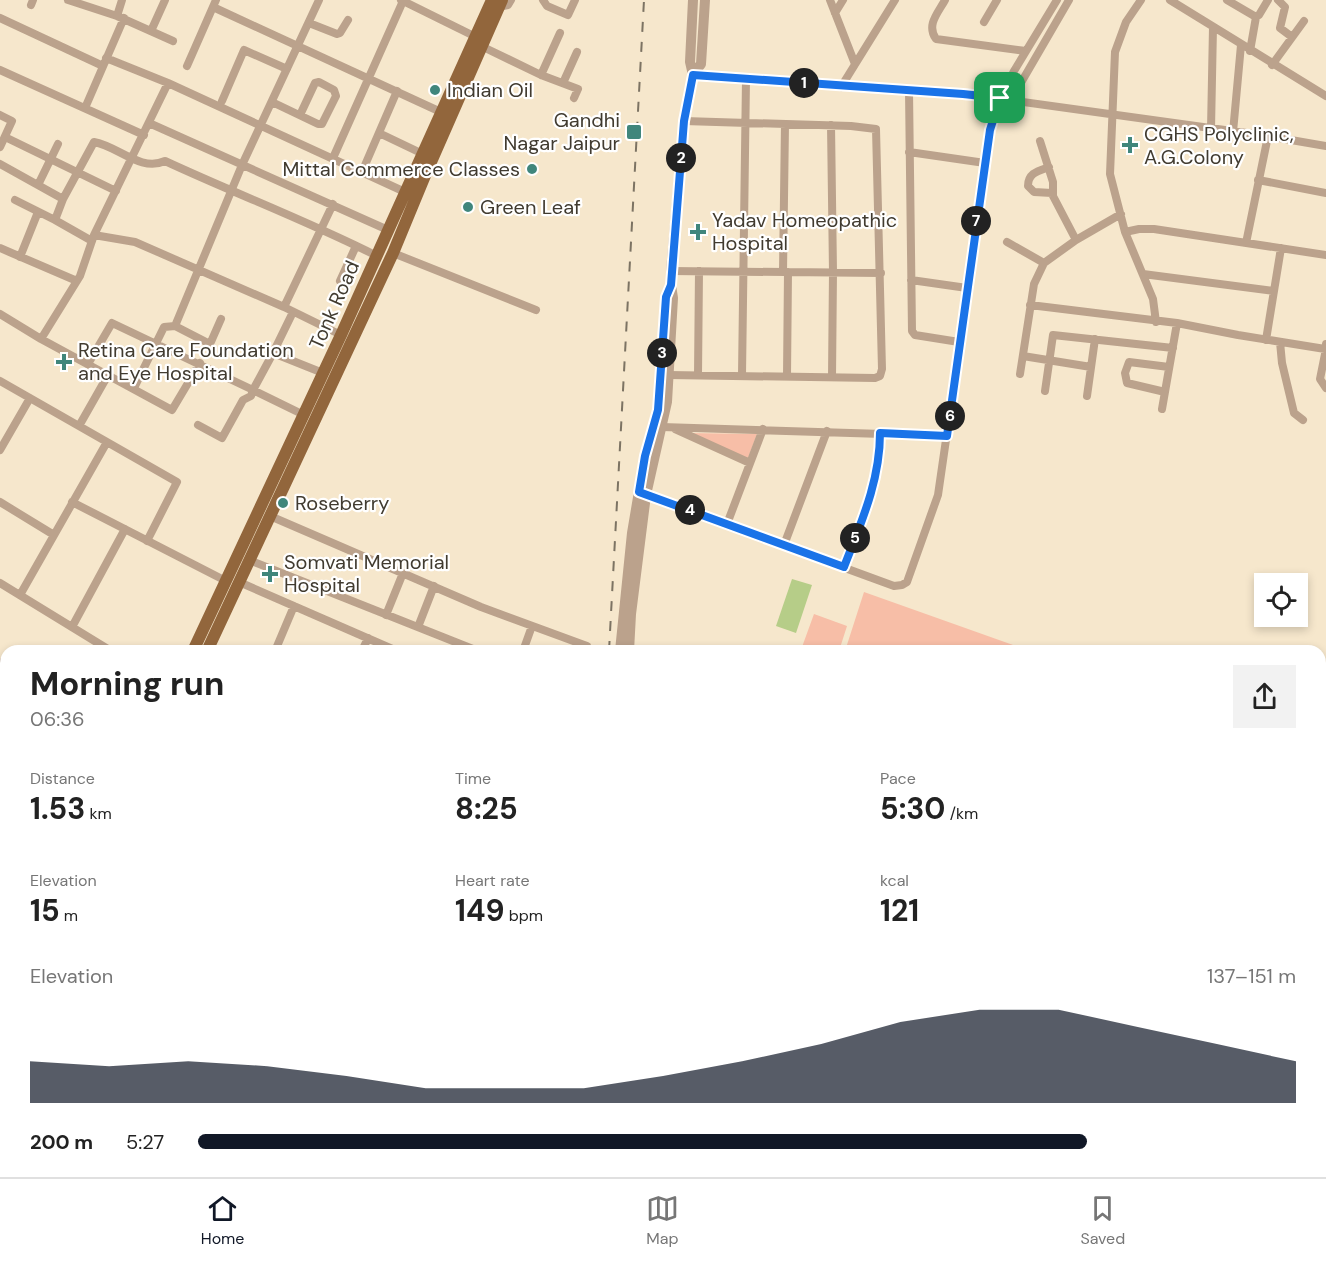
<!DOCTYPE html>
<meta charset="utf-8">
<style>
body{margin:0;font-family:"DM Sans",sans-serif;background:#f2f2f2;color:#222;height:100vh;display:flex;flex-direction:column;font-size:22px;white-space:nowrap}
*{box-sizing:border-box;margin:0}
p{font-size:20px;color:#767676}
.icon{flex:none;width:33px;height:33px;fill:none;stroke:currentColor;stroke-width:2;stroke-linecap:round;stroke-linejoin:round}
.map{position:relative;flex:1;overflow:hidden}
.drawer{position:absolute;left:0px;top:645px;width:1326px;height:532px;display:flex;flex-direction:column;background:#fff;border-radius:18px 18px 0 0;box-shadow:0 3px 9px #0003}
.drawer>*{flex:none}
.controls{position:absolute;left:1254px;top:573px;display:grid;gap:12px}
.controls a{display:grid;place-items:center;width:54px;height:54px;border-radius:0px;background:#fff;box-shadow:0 3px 9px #0003;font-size:30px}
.pin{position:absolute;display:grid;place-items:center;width:51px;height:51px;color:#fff;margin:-26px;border-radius:12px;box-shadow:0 3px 9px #0006}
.km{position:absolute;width:30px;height:30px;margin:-15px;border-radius:50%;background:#222;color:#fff;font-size:16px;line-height:30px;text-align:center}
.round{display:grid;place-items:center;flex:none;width:63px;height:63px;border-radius:0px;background:#f2f2f2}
.headline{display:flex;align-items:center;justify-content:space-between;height:102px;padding:0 30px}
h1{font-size:33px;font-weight:700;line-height:45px}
.figures{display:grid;grid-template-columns:repeat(3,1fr);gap:9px;height:102px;padding:6px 30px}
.figures div{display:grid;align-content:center}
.figures b{font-size:30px;font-weight:700}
.figures small{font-size:16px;font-weight:400}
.figures p{font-size:16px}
.chart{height:168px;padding:12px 30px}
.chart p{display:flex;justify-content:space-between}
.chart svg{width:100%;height:108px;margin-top:6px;fill:#111827;opacity:.7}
ul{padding:0 30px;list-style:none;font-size:20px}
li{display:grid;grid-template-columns:96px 72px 1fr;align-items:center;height:45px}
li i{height:15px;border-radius:8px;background:#111827}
.menu{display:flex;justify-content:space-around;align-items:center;height:84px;border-top:2px solid #e0e0e0;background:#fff;font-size:16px;color:#767676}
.menu a{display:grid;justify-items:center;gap:3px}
.menu .current{color:#111827}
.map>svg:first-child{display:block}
.green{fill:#f7bea7}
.water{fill:#b6cd88}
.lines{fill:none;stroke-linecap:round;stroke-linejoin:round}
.minor{stroke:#bba28c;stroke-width:8}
.tertiary{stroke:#bba28c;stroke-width:10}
.primary{stroke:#92663c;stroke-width:12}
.rail{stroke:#7c7363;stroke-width:2;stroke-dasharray:10 10;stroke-linecap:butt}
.route-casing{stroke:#fff;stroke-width:12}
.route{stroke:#1a73e8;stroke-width:8}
.poi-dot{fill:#40867c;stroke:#fff;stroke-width:2}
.labels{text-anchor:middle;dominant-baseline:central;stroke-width:4.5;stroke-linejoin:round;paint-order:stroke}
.poi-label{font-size:20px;fill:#413b30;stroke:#fff;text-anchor:start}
.street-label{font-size:20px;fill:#413b30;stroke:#fff}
</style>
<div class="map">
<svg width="1326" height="1177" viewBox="0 0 1326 1177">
<rect width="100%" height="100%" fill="#f6e7cc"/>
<path class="green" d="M685 433 757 434 748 458Z
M864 592 1030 651H845Z
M814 614 847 626 839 651H813L802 647Z
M1326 677V749L1322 757 1326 786 1320 783V681Z"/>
<path class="water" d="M792 579 812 585 796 633 776 626Z"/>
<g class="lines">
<path class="minor" d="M68 0 117 16 173 41
M401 0 476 37
M543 0 547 6 568 15 575 0
M830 0 855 64
M945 0C938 13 926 25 936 39L1026 51
M1141 0 1126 22 1115 52 1110 174 1125 232 1153 299 1156 322
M1170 0 1326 96
M1227 0 1256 17 1259 15 1268 0
M1278 0 1285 7 1280 28 1292 37
M31 5 33 0
M213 7 443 113
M498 7 508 5 511 0
M835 13 843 0
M117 16 122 0
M0 18 103 66
M984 22 997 0
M309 23 337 34 340 33 348 20
M151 31 165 0
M481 46 541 75 578 89 574 98
M1250 51 1256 17
M106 58 168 83 405 192
M1272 65 1304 21
M187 66 216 0
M0 70 144 135
M541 75 560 33
M693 75 980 96 1268 136 1326 146
M563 83 577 52
M841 87 895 0
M909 91 912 331 915 335 959 342
M1011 100 1069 0
M222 101 244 50 287 69
M272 102 318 124H322L336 96 334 90 319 82 315 83 300 115
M85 108 124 18
M0 115 12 121 0 147
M149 123 388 230
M831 125 833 272 832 377
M1211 129 1213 27
M1233 132 1241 45
M379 133 423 154
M5 137 116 191
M1040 141 1053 182V196L1076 240
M909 152 985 163
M333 158 403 1
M0 164 63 199 94 142C118 146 140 172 165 161 236 194 308 221 377 256
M1049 167C1038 171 1028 173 1028 186L1034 192 1052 193
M362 172 397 91
M1258 180 1326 193
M38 185 58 144
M63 199 55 220 92 241
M15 200 55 220
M1125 232 1139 229H1154L1326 255
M94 235 135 242 284 307 341 335
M1007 242 1044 263 1076 240 1121 214
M1246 243 1268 136
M0 248 77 281
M393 253 536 310
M20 257 38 212
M671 271 881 273
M783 272 785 124
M1143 274 1274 291
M911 280 967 288
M340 281 356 246
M1030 305 1177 323 1238 335 1325 349 1326 344
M284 307 333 204
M0 314 41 339 172 410 200 363
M175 326 210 344 221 319
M41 339 80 276 94 235 168 83
M1266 340 1281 248
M1280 342 1282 363 1294 413 1303 420
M1326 349 1320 379 1326 388
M273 353 293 312
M1023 356 1091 367
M88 364 112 323 253 390 251 396 243 400 222 438 198 425
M1020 374 1034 284 1044 263
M669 375 875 378 880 376 882 369 876 129 851 126 684 121
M698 375 699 271
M742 375 746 79
M787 376 788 272
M0 381 177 482 147 541
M134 388 164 327 175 326 242 165 319 0
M1045 391 1053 335 1173 348
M1165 392 1127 383 1125 373 1129 362 1169 367
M1087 396 1095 339
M1162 409 1177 323
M304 415 253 390 273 353 323 373
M79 426 108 375
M662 427 947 436
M675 429 750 463
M0 450 30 398
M643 494 894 586 902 585 907 582 938 495 993 115 1014 71 1057 0
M0 502 54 535
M72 502 226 581
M270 516 481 607 587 646
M727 524 763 429
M784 545 827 431
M249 560 478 651
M844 567C861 523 880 482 880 433
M239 582 397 651
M0 583 111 651
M20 595 107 442
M386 615 403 573
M72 627 125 529
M418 627 434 586
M275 651 294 606
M362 651 368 638
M523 651 532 626
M0 666 6 658
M0 682 6 685
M0 722 6 725
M0 913 6 916
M196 1172V1177
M305 1172 314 1177
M393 1172 401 1177
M488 1172 501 1177
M164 1177 166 1172
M271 1177 282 1172
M408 1177 411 1172
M468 1177 470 1172
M534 1177 536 1172
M851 1177 853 1172"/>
<path class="tertiary" d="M693 75 701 64 705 0
M620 651 632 533 645 456 658 410 664 325 668 292
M629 651 631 614 646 495 667 402 673 298 671 285V271L684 121 693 75 690 62 693 0
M1123 1177 1126 1172
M1159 1177 1162 1172"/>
<path class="primary" d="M193 651 341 335 492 0
M207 651 393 253 424 178 502 0
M1320 863 1326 853
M1320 889 1326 879
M1320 942H1325
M0 1042 6 1029
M0 1058 6 1046
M0 1081 6 1069
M0 1102 6 1089
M0 1121 6 1124
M108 1172 121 1177
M131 1172 144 1177
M206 1177 232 1172
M255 1177 267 1172
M1131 1177 1134 1172
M1148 1177 1151 1172"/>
<path class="rail" d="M609 651 644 0
M613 1172 614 1177"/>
</g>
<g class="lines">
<g class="route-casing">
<path id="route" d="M693 75 963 94 1000 98 990 130 947 436 880 433C880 481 861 523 844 567L639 492 645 456 658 410 666 297 671 285 684 121Z"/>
</g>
<use href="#route" class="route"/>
</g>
<g class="poi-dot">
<circle cx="435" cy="90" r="6"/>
<rect x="626" y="124" width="16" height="16" rx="3"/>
<path d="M1127 136h6v6h6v6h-6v6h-6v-6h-6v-6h6z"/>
<circle cx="532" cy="169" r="6"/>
<circle cx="468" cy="207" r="6"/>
<path d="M695 223h6v6h6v6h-6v6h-6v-6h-6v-6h6z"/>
<path d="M61 353h6v6h6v6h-6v6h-6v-6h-6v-6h6z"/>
<circle cx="283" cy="503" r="6"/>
<path d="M267 565h6v6h6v6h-6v6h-6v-6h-6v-6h6z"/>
</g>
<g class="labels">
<g class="poi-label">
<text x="447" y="90">Indian Oil</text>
<text x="620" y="120" text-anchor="end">Gandhi<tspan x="620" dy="23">Nagar Jaipur</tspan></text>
<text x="1144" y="134">CGHS Polyclinic,<tspan x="1144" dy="23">A.G.Colony</tspan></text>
<text x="520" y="169" text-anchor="end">Mittal Commerce Classes</text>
<text x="480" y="207">Green Leaf</text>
<text x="712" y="220">Yadav Homeopathic<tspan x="712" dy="23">Hospital</tspan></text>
<text x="78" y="350">Retina Care Foundation<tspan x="78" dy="23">and Eye Hospital</tspan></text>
<text x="295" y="503">Roseberry</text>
<text x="284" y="562">Somvati Memorial<tspan x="284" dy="23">Hospital</tspan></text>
</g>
<g class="street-label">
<text transform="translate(334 305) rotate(-66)">Tonk Road</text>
</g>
</g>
</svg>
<div class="controls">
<a><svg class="icon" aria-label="locate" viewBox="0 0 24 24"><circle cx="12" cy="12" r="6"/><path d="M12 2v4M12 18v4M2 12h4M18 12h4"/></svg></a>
</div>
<div class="pin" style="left:1000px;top:98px;background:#1e9e55"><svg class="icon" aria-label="arrive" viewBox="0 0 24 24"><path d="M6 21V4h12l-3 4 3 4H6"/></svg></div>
<b class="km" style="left:804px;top:83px">1</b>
<b class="km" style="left:681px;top:158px">2</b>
<b class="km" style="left:662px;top:353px">3</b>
<b class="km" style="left:690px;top:510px">4</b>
<b class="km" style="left:855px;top:538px">5</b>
<b class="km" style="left:950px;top:416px">6</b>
<b class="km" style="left:976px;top:221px">7</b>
<section class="drawer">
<div class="headline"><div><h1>Morning run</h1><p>06:36</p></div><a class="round"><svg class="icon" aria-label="share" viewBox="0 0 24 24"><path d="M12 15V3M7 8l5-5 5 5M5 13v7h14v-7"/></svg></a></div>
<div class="figures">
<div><p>Distance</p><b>1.53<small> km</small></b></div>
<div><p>Time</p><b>8:25</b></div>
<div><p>Pace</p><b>5:30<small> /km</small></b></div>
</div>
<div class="figures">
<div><p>Elevation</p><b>15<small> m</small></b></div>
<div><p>Heart rate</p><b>149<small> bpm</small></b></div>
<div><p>kcal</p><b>121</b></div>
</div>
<div class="chart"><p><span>Elevation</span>137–151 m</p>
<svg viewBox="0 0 160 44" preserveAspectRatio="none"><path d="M0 44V27L10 29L20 27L30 29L40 33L50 38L60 38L70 38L80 33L90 27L100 20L110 11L120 6L130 6L140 13L150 20L160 27V44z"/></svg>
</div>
<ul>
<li><b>200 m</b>5:27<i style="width:81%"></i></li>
</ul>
</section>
</div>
<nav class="menu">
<a class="current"><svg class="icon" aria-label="home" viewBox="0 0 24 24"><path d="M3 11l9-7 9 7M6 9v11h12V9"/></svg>Home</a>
<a><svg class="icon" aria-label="map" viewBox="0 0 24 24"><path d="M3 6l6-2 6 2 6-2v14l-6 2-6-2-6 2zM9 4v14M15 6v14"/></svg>Map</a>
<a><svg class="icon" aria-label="saved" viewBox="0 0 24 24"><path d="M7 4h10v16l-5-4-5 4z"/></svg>Saved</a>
</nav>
